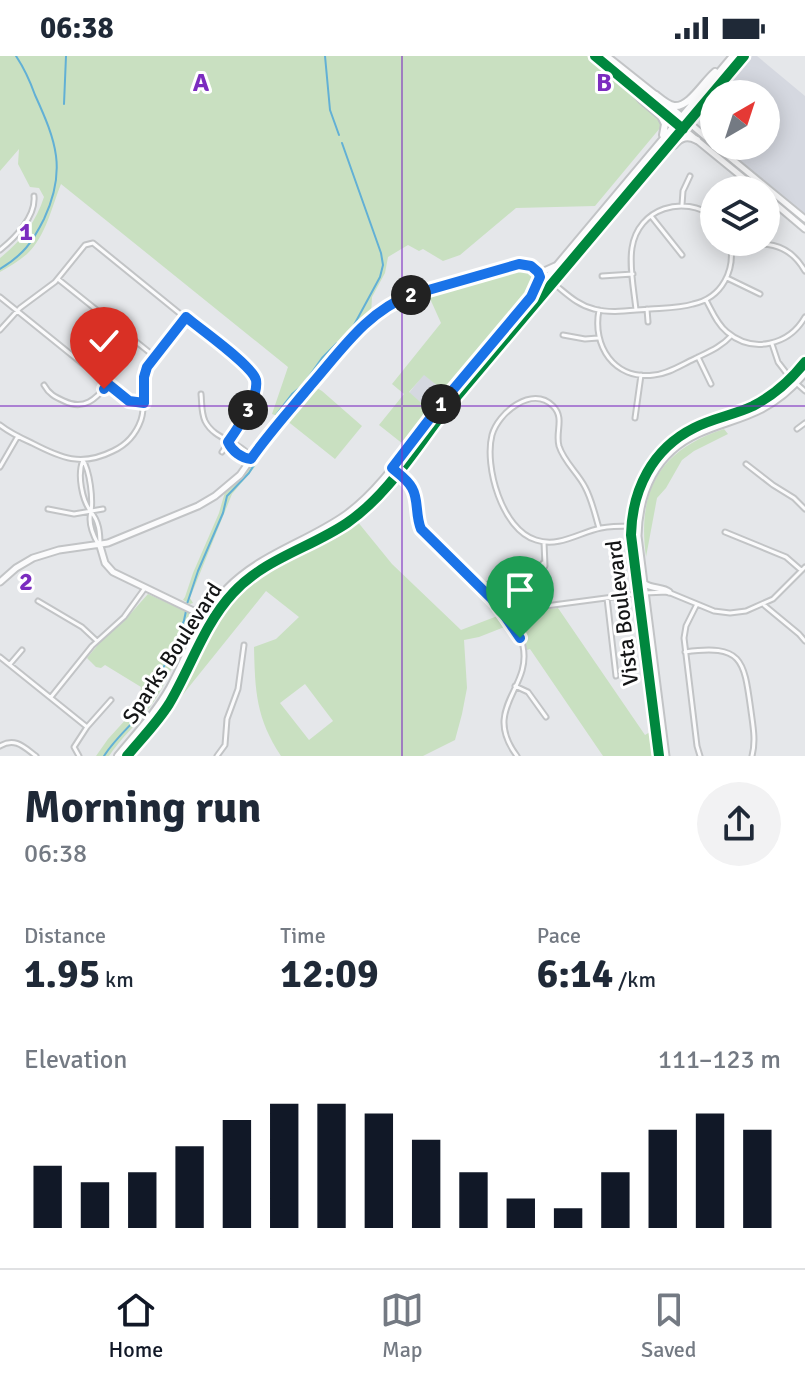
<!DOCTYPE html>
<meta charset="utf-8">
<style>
body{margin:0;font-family:Signika,sans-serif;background:#f2f2f3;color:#1f2937;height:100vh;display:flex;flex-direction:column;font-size:30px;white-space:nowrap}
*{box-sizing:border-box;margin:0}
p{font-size:26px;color:#747a83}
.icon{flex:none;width:44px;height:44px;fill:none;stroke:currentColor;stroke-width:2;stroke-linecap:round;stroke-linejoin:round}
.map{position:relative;height:700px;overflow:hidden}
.panel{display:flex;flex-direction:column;background:#fff;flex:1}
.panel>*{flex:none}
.needle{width:52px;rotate:39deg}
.fabs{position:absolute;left:700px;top:24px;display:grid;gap:16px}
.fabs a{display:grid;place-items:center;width:80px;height:80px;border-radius:50%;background:#fff;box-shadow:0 4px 20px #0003;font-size:40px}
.pin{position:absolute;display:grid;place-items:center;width:68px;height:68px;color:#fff;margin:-82px -34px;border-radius:50% 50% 50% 0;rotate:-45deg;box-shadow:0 0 8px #0007}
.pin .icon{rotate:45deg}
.km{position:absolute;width:40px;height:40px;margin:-20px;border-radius:50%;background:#222;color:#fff;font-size:22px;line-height:40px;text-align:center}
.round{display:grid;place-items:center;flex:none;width:84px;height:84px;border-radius:42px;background:#f2f2f3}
.headline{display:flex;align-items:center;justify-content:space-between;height:136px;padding:0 24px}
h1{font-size:44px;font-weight:700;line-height:60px}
.stats{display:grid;grid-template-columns:repeat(3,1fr);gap:12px;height:136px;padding:8px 24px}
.stats div{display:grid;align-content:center}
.stats b{font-size:40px;font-weight:700}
.stats small{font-size:22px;font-weight:400}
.stats p{font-size:22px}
.chart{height:224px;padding:16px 24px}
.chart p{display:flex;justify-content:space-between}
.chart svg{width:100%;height:144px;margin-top:8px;stroke:#111827;stroke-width:6}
.status{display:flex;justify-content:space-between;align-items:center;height:56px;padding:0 40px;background:#fff;direction:ltr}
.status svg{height:22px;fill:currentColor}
.tab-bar{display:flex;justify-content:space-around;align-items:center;height:112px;border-top:2px solid #e0e1e3;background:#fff;font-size:22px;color:#747a83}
.tab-bar a{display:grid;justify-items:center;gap:4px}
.tab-bar .on{color:#111827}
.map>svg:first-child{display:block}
.built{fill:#d5d8e0}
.green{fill:#c9e0c1;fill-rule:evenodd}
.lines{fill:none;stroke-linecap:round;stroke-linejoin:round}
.stream{stroke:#62b0d5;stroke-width:2}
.street-casing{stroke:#c2c4c6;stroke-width:7}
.secondary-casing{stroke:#c2c4c6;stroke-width:9}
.primary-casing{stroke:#c2c4c6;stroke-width:10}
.street{stroke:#fbfbfc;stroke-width:3}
.secondary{stroke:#fbfbfc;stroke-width:5}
.primary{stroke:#fbfbfc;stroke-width:6}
.cycleway-casing{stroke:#fff;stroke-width:15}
.cycleway{stroke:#00873e;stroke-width:10}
.route-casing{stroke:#fff;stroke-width:16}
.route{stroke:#1a73e8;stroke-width:10}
.grid{fill:none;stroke:#7b2cbf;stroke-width:2;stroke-opacity:0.55}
.labels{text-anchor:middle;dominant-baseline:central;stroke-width:6;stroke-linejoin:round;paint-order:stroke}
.street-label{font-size:22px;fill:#141516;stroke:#fff}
.grid-label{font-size:26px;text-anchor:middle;font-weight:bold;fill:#7b2cbf;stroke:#fff;stroke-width:6;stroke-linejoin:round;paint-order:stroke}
</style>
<div class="status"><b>06:38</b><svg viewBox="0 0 49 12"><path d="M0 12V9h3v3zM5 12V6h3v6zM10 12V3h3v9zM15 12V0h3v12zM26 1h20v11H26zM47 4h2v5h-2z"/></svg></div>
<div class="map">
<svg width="805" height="700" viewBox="0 0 805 700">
<rect width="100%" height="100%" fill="#e5e7ea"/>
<path class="built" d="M749 0H757L805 40V159L722 90H766V38H720Z
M424 318 444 335 428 353 409 337Z"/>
<path class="green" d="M0 0H588L655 58 660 67V72L595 150 516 152 460 199 443 205 423 193 419 195 408 189 388 201 385 217 372 241 371 259 345 285 280 361 272 358 288 311 61 128C52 150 46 180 27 198 19 205 9 211 0 216V202C21 185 36 166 44 141L39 132 30 131 18 108 19 93 0 115Z
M521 210 534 218V224L524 239 444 335 424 319 409 336 428 353 403 388 379 369 404 338 392 328 441 267 427 236 498 214Z
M315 331 322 335 362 370 335 403 286 364 311 333Z
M724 373 728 378 694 395 682 404 666 432 657 442 646 501C637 435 659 394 724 373Z
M262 391 267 393 254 412 232 438 190 542 193 547 190 548 183 544 185 541 193 517 219 457 225 436 244 418Z
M357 465 392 508 461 574 500 559 507 570 479 581 464 584 467 632 462 658 455 684 423 700H281C256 662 255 635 254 591L276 583 299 561 266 535 168 657C201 605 214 549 269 514L337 478ZM305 628 333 665 309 684 280 647Z
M148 538 192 558C184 585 167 629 150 651 137 668 121 682 109 700H96L108 683 139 649 141 631 105 609 101 612 96 611 87 602 101 585 124 565Z
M558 552 645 679 650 676 655 700H603L530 593 527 594 523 578 515 564V560L525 556Z"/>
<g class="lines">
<path class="stream" d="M325 0 330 54 339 79
M64 48 66 0
M342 87 381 197 383 209 380 221 354 269 343 283
M0 213C23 199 32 187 44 163 67 114 56 85 35 39 30 25 24 12 16 0
M276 359 292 338 303 329 322 302 337 287
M187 548 198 515 223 457 227 440 249 417 264 393
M104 700C116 681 135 666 149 648 157 637 157 624 163 613 171 593 183 576 186 555"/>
<g class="street-casing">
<path id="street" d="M682 149 683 135 690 120
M651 160 682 199
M732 191C763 186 787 184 805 215
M0 194C15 182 36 161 34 140
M602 220 633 218
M727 222 760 238
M58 223 154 300
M553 227C566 237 577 249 594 253 612 258 632 254 650 253 664 252 680 252 693 248 722 242 736 214 730 186
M0 241 125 342 133 346 144 347
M706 244C712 255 717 268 727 276 753 298 789 289 805 261
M647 253 648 266
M599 254C592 290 614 324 654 319 668 318 681 309 694 303 708 296 721 291 731 280
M636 254C634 234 629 211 632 192 638 152 684 138 714 161
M0 274 20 252 55 226 85 189 93 187 253 317C264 342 236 376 222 396
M563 279 585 283 598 282
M772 288 778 306 791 323
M698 301 711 328
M796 327 805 335
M44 329C49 338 55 341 64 345 84 355 96 343 108 328
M201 338C202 347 201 356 205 365 215 385 240 384 251 402
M635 362 641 319
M0 369C10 377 21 382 32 387 61 402 81 411 113 395 126 389 136 378 141 364 147 346 140 327 148 310 156 292 174 277 186 261
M797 373 805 367
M228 386C232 394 240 402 249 403
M83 404C77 419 82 444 91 456 88 466 93 479 98 488
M83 404C90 416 93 442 91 456 99 465 100 477 100 489
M746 408 773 429 794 442 805 453
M0 411 18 380
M392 412C399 418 409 425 413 434 419 447 413 462 423 475 450 511 512 544 523 590 532 633 481 652 517 700
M48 453 74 458 103 453
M599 472C595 459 592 444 585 431 578 417 564 406 559 390 555 376 565 362 553 350 532 329 498 357 492 379 484 410 502 474 536 484 559 492 580 476 601 472 611 470 622 470 632 470
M725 476 786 501 801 514
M534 524V520L543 507
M482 532C501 518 515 532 537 523L545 510 544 486
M644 537 668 536 714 555 730 557 746 555 773 543 805 511
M607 542 616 620
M38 545 82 571 97 585
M697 548 686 570 684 582 697 690 700 700
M764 549 799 578 805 585
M507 561 523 553 636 538
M685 596C743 588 744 604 751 655 753 670 756 685 752 700
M0 601 87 671
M10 608 22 594
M515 630 528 636 546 661
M51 641 92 590 124 561 145 532
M0 690C15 681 24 691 36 700
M79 700 74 691 87 671 111 644
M217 700 225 689 227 663 238 633 244 589"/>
</g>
<g class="secondary-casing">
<path id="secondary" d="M595 0 624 25
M607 0 656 39
M638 36 758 134
M667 48 714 88
M716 90 805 163
M766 140 805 173
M535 213 540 221 536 232
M100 490 105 507 113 516 206 561
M0 526 16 512 33 502 59 494 108 487 198 450 215 440 240 419 266 382 342 293 381 254 411 239 512 209 524 208 544 215 555 210
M645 528C652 533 663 531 669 536
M659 700 631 479C632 434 652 393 694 372 713 362 734 359 753 350 774 339 790 325 805 306
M666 700 638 480C639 436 656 397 698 378 719 368 741 364 762 353 779 344 793 332 805 317"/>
</g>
<g class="primary-casing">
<path id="primary" d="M624 24 642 44 661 60 665 68 663 79
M656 39C661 43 668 49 674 50 689 52 704 25 715 16
M674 89C681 81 687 79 697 84
M118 700C136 678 156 657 170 632 188 599 201 560 227 533 261 498 308 486 346 459 386 430 410 386 441 348L733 0
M127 700C141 683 157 667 169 648 191 611 204 568 233 537 264 503 310 492 347 467 389 438 416 391 447 352L744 0"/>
</g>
<use href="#street" class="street"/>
<use href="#secondary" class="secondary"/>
<use href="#primary" class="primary"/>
<g class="cycleway-casing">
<path id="cycleway" d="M595 0 683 73
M127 700C141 683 157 667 169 648 191 611 204 568 233 537 264 503 310 492 347 467 389 438 416 391 447 352L744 0
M659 700 631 479C632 434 652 393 694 372 713 362 734 359 753 350 774 339 790 325 805 306"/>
</g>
<use href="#cycleway" class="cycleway"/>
</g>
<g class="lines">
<g class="route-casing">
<path id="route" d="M104 333 108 328 129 345 144 347V321L147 311 186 261C200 273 252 309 256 324 259 342 238 372 228 386 232 395 241 402 251 403 269 377 290 354 310 330 340 296 367 255 411 239L519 208 531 210 538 216 540 221 531 241 441 348 392 412C399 418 408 424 412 432 419 444 415 459 421 473L496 547 520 582"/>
</g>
<use href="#route" class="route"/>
</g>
<path class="grid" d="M402 0V700M0 350H805"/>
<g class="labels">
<g class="street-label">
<text transform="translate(622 557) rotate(-97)">Vista Boulevard</text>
<text transform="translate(172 597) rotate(-57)">Sparks Boulevard</text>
</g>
</g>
<g class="grid-label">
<text x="201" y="35">A</text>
<text x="604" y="35">B</text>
<text x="26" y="184">1</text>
<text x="26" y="534">2</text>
</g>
</svg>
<div class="fabs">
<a><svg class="needle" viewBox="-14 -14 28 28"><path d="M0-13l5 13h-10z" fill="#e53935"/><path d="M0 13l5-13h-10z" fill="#747a83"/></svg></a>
<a><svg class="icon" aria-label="layers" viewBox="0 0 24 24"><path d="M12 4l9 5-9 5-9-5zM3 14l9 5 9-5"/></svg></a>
</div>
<div class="pin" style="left:520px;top:582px;background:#1e9e55"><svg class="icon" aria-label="arrive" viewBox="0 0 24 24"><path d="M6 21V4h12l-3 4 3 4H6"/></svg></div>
<div class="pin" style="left:104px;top:333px;background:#d93025"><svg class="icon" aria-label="check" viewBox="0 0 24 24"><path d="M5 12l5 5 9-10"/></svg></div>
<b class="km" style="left:441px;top:348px">1</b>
<b class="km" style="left:411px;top:239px">2</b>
<b class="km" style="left:248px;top:354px">3</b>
</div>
<section class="panel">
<div class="headline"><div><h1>Morning run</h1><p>06:38</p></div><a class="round"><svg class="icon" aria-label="share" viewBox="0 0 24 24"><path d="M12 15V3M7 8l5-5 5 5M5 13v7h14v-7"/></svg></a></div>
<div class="stats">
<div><p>Distance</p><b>1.95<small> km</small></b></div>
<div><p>Time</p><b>12:09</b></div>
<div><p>Pace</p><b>6:14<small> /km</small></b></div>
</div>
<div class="chart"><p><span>Elevation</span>111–123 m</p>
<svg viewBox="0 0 160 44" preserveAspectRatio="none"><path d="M5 44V25M15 44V30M25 44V27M35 44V19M45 44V11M55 44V6M65 44V6M75 44V9M85 44V17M95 44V27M105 44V35M115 44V38M125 44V27M135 44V14M145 44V9M155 44V14"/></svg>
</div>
</section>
<nav class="tab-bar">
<a class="on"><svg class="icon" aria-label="home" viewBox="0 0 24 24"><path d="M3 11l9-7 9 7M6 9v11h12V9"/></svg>Home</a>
<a><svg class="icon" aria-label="map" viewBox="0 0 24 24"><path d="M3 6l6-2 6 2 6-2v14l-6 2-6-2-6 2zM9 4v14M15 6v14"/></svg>Map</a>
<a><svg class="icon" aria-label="saved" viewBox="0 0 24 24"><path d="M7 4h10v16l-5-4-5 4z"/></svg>Saved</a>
</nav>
